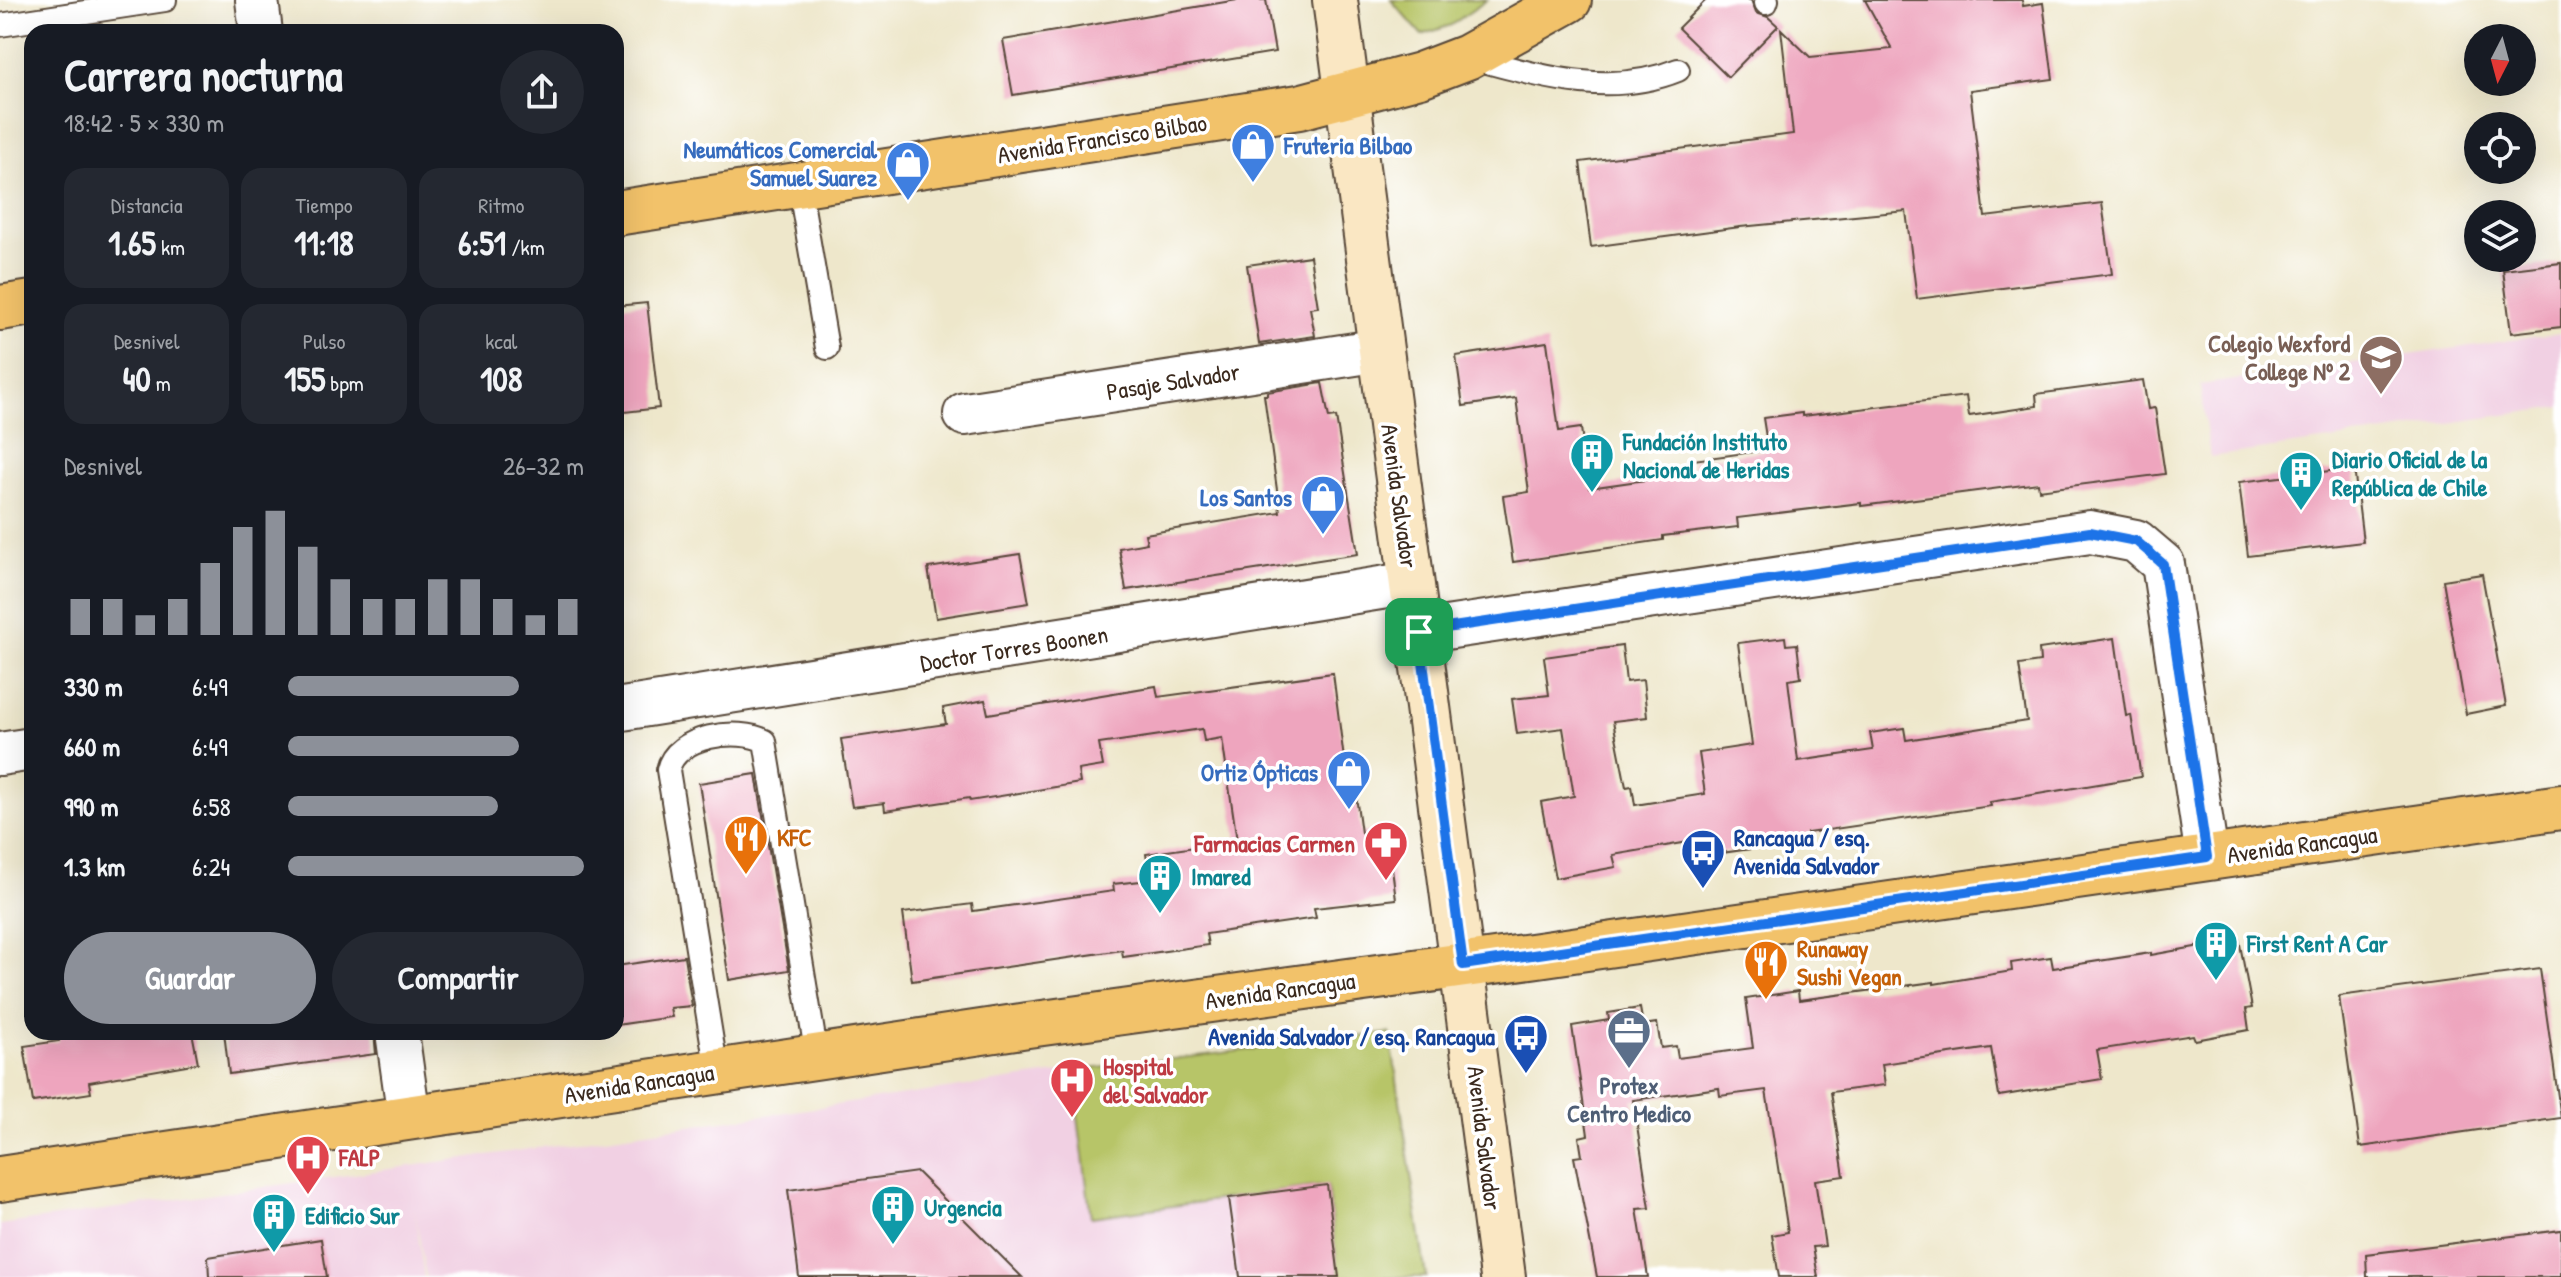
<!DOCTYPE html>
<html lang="es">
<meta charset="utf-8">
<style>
body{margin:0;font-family:"Patrick Hand",sans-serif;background:#242831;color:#f1f3f6;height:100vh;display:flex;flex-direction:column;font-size:30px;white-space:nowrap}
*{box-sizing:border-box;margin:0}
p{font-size:26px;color:#9ea1a6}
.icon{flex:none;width:44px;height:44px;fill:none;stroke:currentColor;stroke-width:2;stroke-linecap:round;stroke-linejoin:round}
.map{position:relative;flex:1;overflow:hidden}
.panel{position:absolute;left:24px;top:24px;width:600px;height:1016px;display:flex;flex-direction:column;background:#171b24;border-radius:24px;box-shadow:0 8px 32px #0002}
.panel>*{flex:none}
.needle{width:52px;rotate:186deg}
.tools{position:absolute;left:2464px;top:24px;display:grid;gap:16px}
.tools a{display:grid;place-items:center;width:72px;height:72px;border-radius:50%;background:#171b24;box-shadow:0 8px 32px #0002;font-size:40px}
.pin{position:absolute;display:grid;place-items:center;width:68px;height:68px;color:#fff;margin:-34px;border-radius:16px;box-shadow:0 4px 12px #0006}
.round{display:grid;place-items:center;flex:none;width:84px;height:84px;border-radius:42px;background:#242831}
.summary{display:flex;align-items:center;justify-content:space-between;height:136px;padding:0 40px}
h1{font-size:44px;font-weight:800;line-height:60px}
.figures{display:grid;grid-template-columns:repeat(3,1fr);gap:12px;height:136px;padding:8px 40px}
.figures div{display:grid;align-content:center;border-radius:20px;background:#242831;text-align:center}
.figures b{font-size:34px;font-weight:800}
.figures small{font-size:22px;font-weight:400}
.figures p{font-size:22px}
.chart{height:224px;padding:16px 40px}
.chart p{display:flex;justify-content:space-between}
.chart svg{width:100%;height:144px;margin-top:8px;stroke:#8c9099;stroke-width:6}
.cta{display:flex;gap:16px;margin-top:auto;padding:16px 40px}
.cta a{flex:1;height:92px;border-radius:48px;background:#8c9099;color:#fff;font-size:32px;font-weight:800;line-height:92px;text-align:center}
.cta a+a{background:#242831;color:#f1f3f6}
ul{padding:0 40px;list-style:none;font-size:26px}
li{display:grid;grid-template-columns:128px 96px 1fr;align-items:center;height:60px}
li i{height:20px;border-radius:10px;background:#8c9099}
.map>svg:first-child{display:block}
.built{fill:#f1d0e3}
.green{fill:#b7c567;stroke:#797842;stroke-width:2}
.building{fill:#eea5be}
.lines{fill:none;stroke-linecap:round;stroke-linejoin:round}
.lane-casing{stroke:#564638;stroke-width:26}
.street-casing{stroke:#564638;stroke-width:46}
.secondary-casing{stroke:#564638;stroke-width:48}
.primary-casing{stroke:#564638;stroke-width:48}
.lane{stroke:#fff;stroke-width:22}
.street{stroke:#fff;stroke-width:42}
.secondary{stroke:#fae7c3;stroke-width:44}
.primary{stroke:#f2c26a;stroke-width:44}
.route-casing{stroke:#fff;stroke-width:16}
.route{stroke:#1a73e8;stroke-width:10}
.labels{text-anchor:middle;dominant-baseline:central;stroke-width:7;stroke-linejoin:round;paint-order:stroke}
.street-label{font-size:24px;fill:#3b2a1e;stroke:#fff}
.shop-label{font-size:24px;font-weight:bold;fill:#366cbe;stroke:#fff;text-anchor:end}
.education-label{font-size:24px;font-weight:bold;fill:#785e54;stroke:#fff;text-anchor:end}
.culture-label{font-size:24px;font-weight:bold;fill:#0d838f;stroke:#fff;text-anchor:start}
.food-label{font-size:24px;font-weight:bold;fill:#c56008;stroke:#fff;text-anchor:start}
.transit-label{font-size:24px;font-weight:bold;fill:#164399;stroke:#fff;text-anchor:start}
.health-label{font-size:24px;font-weight:bold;fill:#be3a42;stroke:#fff;text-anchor:start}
.service-label{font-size:24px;font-weight:bold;fill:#4e5e75;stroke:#fff}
</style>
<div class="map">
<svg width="2561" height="1277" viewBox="0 0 2561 1277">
<rect width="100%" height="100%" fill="#fff"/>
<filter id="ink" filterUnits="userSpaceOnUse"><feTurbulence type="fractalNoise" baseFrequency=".0125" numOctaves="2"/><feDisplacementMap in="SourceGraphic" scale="16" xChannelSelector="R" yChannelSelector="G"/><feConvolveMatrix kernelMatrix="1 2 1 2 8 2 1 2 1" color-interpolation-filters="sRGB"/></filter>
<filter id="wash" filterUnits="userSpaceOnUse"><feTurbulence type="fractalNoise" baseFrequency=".006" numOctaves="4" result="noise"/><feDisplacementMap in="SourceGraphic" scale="32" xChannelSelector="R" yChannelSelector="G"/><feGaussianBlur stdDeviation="1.8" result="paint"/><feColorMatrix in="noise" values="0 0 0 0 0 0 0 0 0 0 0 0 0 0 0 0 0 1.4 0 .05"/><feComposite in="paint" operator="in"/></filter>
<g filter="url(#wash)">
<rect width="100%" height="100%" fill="#eee7cb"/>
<path class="built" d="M2561 333V407L2210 457 2200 385Z
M1390 1033 1426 1277H426L414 1206 424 1277H0V1225L1072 1071Z"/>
<path class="green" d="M1391 0H1487L1451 25 1422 35Z
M1390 1033 1426 1277H1339L1327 1185 1091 1217 1072 1071Z"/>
<g id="blocks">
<path class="building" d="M1237 0H1266L1275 52 1013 95 1003 40Z
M1706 0H1751L1756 13 1768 17 1778 26 1728 77 1678 28Z
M1865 0H2022L2023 6 2043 3 2053 79 1970 90 1985 217 2102 203 2112 274 1917 299 1906 211 1740 227 1591 247 1580 162 1793 134 1781 29 1810 57 1892 49Z
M1310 256 1318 307 1310 308 1315 336 1259 344 1247 265Z
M2561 263V327L2511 333 2503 270Z
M647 303 659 408 616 413V306Z
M1547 342 1559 431 1581 428 1589 488 1694 473 1693 460 1768 450 1763 418 1802 413V416L1966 396 1969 416 2037 406 2036 394 2143 380 2148 409 2155 408 2165 474 2039 490 2038 483 1861 506V503L1737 518 1738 527 1663 536V540L1513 562 1503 496 1529 492 1516 398 1463 406 1456 356Z
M1322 383 1329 418 1336 417 1358 554 1126 590 1119 548 1147 543 1145 534 1280 512 1264 395H1267V392Z
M2354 468 2363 542 2248 556 2239 482Z
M1020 554 1029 603 936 618 928 568Z
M2482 574 2506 706 2466 714 2443 580Z
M1785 637 1786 645 1797 644 1801 678 1788 680 1798 761 1873 750 1870 733 1904 728 1906 740 2027 721 2019 665 2040 662 2039 649 2115 638 2126 716 2131 715 2141 777 1990 802 1991 806 1807 833 1808 841 1714 854 1712 838 1613 855 1616 867 1555 878 1541 802 1574 796 1563 728 1517 734 1512 699 1549 695 1544 657 1622 646 1626 682 1643 680 1647 717 1613 721 1626 787 1632 786 1635 805 1705 794 1699 753 1752 745 1738 643Z
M1333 673 1346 775 1353 774 1361 833 1387 830 1396 899 1314 908 1316 918 1206 934 1208 945 1123 957 1122 950 912 981 903 913 972 904 973 911 1114 891 1113 884 1150 880 1146 854 1237 841 1222 738 1204 741 1202 729 1099 744 1103 766 1078 770 1080 783 970 801 969 798 885 811 884 803 852 807 841 739 946 724 943 708 985 700 988 714 1156 686 1158 697Z
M756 774 789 970 729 980 699 783Z
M2239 939 2252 1008 2246 1009 2249 1030 2195 1040 2193 1035 2097 1050 2102 1079 1999 1096 1991 1048 1882 1064 1885 1085 1831 1092 1844 1176 1815 1180 1825 1246 1813 1247 1818 1277H1779L1772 1235 1788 1232 1766 1090 1720 1096 1719 1088 1633 1100 1650 1208 1637 1209 1648 1277H1597L1574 1157 1582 1156 1579 1137 1588 1135 1572 1026 1609 1020 1608 1013 1640 1008 1643 1025 1657 1023 1661 1048 1676 1046 1678 1058 1753 1048 1746 999 1798 991 1799 1000 1934 982V984L2012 971 2011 963 2051 957 2053 968 2151 953V955Z
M684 956 692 1006 670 1008 672 1017 616 1025V966Z
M2540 969 2561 1118 2360 1147 2339 996Z
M57 1032H192L198 1063 89 1082 91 1093 33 1102 24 1046 59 1041Z
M224 1032H374L376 1054 229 1074Z
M917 1172 1022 1277H799L788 1190Z
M1327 1185 1339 1277H1240L1229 1198Z
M2561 1230V1277H2367L2366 1254Z
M321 1239 327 1277H209L208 1257Z"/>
</g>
</g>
<g filter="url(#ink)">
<use href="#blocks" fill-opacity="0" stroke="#564638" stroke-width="2"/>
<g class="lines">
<g class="lane-casing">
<path id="lane" d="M1766 3 1767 0
M0 25 165 0
M1472 58C1540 76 1609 98 1678 70
M799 184 827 348
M717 1072 668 770C675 735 739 727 765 741L817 1057"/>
</g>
<g class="street-casing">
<path id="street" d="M257 0 261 32
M965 414 1381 350
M1419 632 2090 532 2136 541 2163 564 2207 857
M616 710 1412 583
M0 754 32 749
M397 1032 409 1118"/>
</g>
<g class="secondary-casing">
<path id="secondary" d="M1335 0 1503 1277"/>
</g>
<g class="primary-casing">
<path id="primary" d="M616 213 1299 107 1420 75 1467 57 1569 0
M0 308 32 303
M0 1179 1028 1025 1538 955 2561 807"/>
</g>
<use href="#lane" class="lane"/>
<use href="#street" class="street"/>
<use href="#secondary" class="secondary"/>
<use href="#primary" class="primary"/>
</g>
</g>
<g class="lines" filter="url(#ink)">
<g class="route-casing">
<path id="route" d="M2090 532 2136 541 2163 564 2207 857 1463 965 1419 632Z"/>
</g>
<use href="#route" class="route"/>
</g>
<defs>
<g id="shop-pin" transform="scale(2.3)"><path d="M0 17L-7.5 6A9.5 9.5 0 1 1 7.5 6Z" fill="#3f7fe0" stroke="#fff"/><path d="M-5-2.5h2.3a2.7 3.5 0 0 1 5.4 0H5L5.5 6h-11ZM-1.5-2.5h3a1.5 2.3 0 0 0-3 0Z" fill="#fff"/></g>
<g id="school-pin" transform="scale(2.3)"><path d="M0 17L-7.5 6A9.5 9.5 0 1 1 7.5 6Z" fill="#8d6e63" stroke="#fff"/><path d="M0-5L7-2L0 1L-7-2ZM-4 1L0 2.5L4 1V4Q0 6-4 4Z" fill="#fff"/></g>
<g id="building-pin" transform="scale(2.3)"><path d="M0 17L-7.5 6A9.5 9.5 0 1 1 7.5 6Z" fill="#0f9aa8" stroke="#fff"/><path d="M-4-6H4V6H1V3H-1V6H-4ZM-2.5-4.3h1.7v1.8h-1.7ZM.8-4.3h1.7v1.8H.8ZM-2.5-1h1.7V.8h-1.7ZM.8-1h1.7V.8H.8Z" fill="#fff"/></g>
<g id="restaurant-pin" transform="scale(2.3)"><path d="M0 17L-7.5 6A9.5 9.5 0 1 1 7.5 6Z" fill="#e8710a" stroke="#fff"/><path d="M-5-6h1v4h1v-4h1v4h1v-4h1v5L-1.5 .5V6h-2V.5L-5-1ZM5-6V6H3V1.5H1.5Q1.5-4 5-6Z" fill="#fff"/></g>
<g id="pharmacy-pin" transform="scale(2.3)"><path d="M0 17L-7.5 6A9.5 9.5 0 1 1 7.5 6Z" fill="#e0444e" stroke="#fff"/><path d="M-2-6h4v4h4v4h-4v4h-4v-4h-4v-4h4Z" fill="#fff"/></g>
<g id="bus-pin" transform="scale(2.3)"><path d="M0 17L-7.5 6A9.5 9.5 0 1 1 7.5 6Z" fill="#1a4fb4" stroke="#fff"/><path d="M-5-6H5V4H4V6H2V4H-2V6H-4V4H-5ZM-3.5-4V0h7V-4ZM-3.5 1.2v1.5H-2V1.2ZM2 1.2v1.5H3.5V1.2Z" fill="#fff"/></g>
<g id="office-pin" transform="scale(2.3)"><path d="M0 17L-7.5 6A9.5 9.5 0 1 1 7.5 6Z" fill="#5c6f8a" stroke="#fff"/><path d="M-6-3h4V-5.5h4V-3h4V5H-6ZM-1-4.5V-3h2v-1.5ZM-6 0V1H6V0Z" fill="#fff"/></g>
<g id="hospital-pin" transform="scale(2.3)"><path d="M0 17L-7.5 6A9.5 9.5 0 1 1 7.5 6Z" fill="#e0444e" stroke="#fff"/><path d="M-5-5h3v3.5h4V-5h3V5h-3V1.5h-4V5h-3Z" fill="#fff"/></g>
</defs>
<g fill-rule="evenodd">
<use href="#shop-pin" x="1253" y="145"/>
<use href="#shop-pin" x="908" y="163"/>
<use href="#school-pin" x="2381" y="357"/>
<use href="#building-pin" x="1592" y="455"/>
<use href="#building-pin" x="2301" y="473"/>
<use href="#shop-pin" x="1323" y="497"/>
<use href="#shop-pin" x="1349" y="772"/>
<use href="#restaurant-pin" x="746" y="837"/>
<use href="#pharmacy-pin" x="1386" y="843"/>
<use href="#bus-pin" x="1703" y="851"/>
<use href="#building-pin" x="1160" y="876"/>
<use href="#building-pin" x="2216" y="943"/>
<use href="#restaurant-pin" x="1766" y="962"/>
<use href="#office-pin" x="1629" y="1031"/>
<use href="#bus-pin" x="1526" y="1036"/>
<use href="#hospital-pin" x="1072" y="1080"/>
<use href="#hospital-pin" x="308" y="1157"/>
<use href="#building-pin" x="893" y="1207"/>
<use href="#building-pin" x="274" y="1215"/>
</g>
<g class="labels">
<g class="street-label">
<text transform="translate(1102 138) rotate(-9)">Avenida Francisco Bilbao</text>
<text transform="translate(1173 381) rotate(-9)">Pasaje Salvador</text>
<text transform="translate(1400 496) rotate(82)">Avenida Salvador</text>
<text transform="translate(1014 648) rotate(-9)">Doctor Torres Boonen</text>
<text transform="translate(2302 844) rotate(-8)">Avenida Rancagua</text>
<text transform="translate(1280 990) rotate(-8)">Avenida Rancagua</text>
<text transform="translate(639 1083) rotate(-9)">Avenida Rancagua</text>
<text transform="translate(1485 1138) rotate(83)">Avenida Salvador</text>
</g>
<g class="shop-label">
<text x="1284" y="145" text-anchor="start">Fruteria Bilbao</text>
<text x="877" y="149">Neumáticos Comercial<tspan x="877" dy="28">Samuel Suarez</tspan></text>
<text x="1292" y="497">Los Santos</text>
<text x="1318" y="772">Ortiz Ópticas</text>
</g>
<g class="education-label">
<text x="2350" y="343">Colegio Wexford<tspan x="2350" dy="28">College Nº 2</tspan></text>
</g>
<g class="culture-label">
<text x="1623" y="441">Fundación Instituto<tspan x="1623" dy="28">Nacional de Heridas</tspan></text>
<text x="2332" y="459">Diario Oficial de la<tspan x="2332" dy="28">República de Chile</tspan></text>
<text x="1191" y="876">Imared</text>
<text x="2247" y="943">First Rent A Car</text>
<text x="924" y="1207">Urgencia</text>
<text x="305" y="1215">Edificio Sur</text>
</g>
<g class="food-label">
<text x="777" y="837">KFC</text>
<text x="1797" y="948">Runaway<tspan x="1797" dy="28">Sushi Vegan</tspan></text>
</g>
<g class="transit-label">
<text x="1734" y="837">Rancagua / esq.<tspan x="1734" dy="28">Avenida Salvador</tspan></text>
<text x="1495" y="1036" text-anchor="end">Avenida Salvador / esq. Rancagua</text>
</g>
<g class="health-label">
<text x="1355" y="843" text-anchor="end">Farmacias Carmen</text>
<text x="1103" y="1066">Hospital<tspan x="1103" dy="28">del Salvador</tspan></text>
<text x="339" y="1157">FALP</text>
</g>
<g class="service-label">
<text x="1629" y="1085">Protex<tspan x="1629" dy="28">Centro Medico</tspan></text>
</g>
</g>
</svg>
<div class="tools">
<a><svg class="needle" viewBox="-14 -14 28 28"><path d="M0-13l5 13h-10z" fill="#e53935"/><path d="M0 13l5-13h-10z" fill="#9ea1a6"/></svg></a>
<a><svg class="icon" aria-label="locate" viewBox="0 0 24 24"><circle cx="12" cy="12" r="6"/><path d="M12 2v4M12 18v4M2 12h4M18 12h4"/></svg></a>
<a><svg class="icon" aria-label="layers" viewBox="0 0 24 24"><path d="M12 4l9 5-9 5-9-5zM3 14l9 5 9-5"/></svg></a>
</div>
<div class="pin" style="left:1419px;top:632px;background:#1e9e55"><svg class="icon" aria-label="arrive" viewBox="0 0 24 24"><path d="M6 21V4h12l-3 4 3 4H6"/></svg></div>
<section class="panel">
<div class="summary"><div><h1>Carrera nocturna</h1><p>18:42 · 5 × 330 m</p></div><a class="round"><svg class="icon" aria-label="share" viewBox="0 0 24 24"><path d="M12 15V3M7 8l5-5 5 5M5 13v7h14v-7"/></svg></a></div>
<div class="figures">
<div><p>Distancia</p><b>1.65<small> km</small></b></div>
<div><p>Tiempo</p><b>11:18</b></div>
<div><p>Ritmo</p><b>6:51<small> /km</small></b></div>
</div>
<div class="figures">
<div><p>Desnivel</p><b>40<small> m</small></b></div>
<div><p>Pulso</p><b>155<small> bpm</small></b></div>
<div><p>kcal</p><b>108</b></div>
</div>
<div class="chart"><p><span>Desnivel</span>26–32 m</p>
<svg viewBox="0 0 160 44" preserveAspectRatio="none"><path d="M5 44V33M15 44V33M25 44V38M35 44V33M45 44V22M55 44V11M65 44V6M75 44V17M85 44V27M95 44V33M105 44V33M115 44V27M125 44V27M135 44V33M145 44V38M155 44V33"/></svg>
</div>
<ul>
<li><b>330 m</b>6:49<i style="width:78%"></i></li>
<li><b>660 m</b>6:49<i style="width:78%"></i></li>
<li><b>990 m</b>6:58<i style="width:71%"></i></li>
<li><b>1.3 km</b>6:24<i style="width:100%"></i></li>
</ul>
<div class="cta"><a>Guardar</a><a>Compartir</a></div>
</section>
</div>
